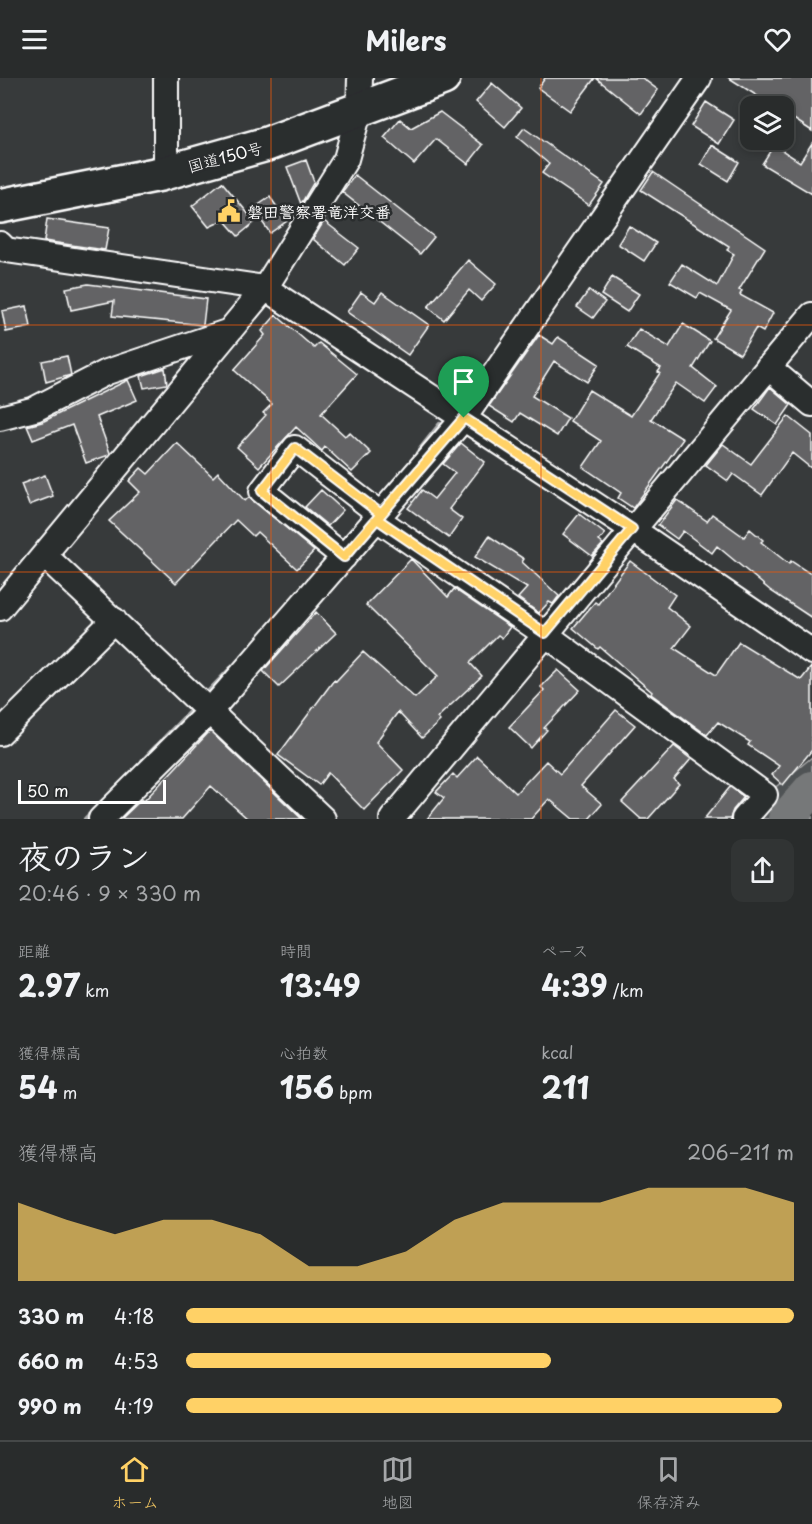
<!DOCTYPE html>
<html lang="ja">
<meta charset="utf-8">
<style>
body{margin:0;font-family:"Playpen Sans","Klee One",sans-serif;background:#313434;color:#f1f3f6;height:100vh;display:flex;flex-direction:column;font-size:22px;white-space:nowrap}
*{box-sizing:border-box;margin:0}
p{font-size:20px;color:#a5a7a9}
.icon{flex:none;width:33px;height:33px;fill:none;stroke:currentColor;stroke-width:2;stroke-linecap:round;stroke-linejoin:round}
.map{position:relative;height:741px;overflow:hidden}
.details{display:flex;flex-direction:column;background:#292c2c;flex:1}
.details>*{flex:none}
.tools{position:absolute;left:740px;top:18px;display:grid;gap:12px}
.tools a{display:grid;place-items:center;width:54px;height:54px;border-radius:12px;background:#292c2c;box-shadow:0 3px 9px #0003,0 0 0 2px #454848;font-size:30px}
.scale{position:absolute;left:18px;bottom:15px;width:148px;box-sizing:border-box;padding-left:6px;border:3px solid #fff;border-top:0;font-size:16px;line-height:21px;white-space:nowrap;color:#fff;-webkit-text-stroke:4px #2a2d2e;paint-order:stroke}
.pin{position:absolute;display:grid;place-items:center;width:51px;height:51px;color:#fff;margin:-62px -26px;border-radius:50% 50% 50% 0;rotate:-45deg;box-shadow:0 0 6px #0007}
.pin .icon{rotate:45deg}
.round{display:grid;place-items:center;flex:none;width:63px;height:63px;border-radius:12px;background:#313434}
.headline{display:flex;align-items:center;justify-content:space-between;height:102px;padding:0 18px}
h1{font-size:33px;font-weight:700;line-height:45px}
.stats{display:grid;grid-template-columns:repeat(3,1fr);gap:9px;height:102px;padding:6px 18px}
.stats div{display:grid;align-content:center}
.stats b{font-size:30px;font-weight:700}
.stats small{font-size:16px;font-weight:400}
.stats p{font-size:16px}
.chart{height:168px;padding:12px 18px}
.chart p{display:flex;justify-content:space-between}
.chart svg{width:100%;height:108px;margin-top:6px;fill:#ffd166;opacity:.7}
ul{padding:0 18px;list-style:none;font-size:20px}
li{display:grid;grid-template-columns:96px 72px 1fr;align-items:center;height:45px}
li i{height:15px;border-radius:8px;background:#ffd166}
header{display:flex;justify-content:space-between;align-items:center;height:78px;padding:0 18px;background:#292c2c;font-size:27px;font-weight:700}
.tabs{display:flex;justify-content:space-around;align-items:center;height:84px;border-top:2px solid #454848;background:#292c2c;font-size:16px;color:#a5a7a9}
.tabs a{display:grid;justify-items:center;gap:3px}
.tabs .on{color:#ffd166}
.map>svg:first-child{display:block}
.green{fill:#505354;stroke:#a8a9aa;stroke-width:1.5}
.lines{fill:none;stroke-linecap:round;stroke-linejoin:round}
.stream{stroke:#adaeaf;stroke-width:6}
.river{stroke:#767879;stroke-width:36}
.building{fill:#636465;stroke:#fff;stroke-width:1.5}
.minor-casing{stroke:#fff;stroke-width:28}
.highway-casing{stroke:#fff;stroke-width:38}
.minor{stroke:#2a2d2e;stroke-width:24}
.highway{stroke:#2a2d2e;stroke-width:33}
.route-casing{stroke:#fff;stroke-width:12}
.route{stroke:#ffd166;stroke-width:8}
.grid{fill:none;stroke:#e8590c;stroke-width:1.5;stroke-opacity:0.55}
.labels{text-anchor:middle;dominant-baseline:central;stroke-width:5;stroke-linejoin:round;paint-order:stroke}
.street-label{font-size:16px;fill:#fff;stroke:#2a2d2e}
.poi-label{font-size:16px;font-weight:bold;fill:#fff;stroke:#2a2d2e;text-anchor:start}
</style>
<header><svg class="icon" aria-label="menu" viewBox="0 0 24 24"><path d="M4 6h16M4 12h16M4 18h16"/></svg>Milers<svg class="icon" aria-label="heart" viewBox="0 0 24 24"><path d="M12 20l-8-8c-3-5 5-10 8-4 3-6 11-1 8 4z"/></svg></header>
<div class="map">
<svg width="812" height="741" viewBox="0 0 812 741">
<rect width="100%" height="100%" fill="#373a3b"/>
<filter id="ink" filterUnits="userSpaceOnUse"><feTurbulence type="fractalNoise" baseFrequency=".0167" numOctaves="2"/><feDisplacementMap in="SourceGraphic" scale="12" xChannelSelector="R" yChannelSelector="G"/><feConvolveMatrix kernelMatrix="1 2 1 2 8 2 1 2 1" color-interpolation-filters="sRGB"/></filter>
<g filter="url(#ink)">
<path class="green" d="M812 679V741H744L760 722Z"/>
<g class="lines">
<path class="stream" d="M418 375 440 347
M203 620 231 591
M143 683 196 628
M86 741 96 731"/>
<path class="river" d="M786 741 812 711"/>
</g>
<path class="building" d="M545 0H595L570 33 538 10Z
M596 0H642L658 12 641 36Z
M729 0H812V53L783 34V28H753L759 19Z
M492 5 521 30 505 49 476 24Z
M706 24 734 42 719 66 691 48Z
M440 34 483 67 468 86 436 61 414 86 384 60 400 41 411 50Z
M524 50 604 106 589 127 542 95 549 86 517 59Z
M812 65V116L762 86 774 67 800 84Z
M712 67 739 84 728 103 701 86Z
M306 82 314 104 301 126 287 89Z
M653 94 765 170 739 212 742 213 740 217 773 235 763 254 756 250 740 276 713 260 731 232 700 215 697 220 670 204 682 186 717 208 734 176 727 172 729 168 641 112Z
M355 97 434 159 420 176 342 114Z
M222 104 255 144 238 158 224 142 209 149 192 128Z
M270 119 287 143 270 155 253 131Z
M47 141 109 150 105 172 44 163Z
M324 143 359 170 345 187 313 161Z
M629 148 656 165 644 183 618 166Z
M468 182 496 206 481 223 469 212 444 242 428 229Z
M612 199 639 216 627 234 601 217Z
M88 206 206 221 203 247 112 238 114 223 71 232 66 210Z
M589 212 605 224 593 240 577 229Z
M361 214 375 224 382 214 429 247 408 277 347 234Z
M27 228 31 249 6 254 2 233Z
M276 237 314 270 319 265 357 296 321 336 345 358 349 354 371 375 352 394 325 369 322 373 296 349 259 389 237 369 266 337 263 335 272 326 234 292 265 257 262 253Z
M683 246 710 263 693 290 717 309 705 325 676 305 651 341 683 361 633 430 618 420 621 415 583 389 601 363 570 343 589 312 631 338 660 295 658 294 661 290 627 269 639 251 669 269Z
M539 257 553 266 558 259 599 286 587 304 554 283 532 318 568 340 557 358 520 335 514 344 489 328Z
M67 278 71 297 46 304 42 283Z
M165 290 167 306 144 310 141 298Z
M128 302 137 322 97 339 110 375 109 377 86 385 72 347 33 362 27 348 42 344Z
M770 309 791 327 777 347 754 331Z
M788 338 812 357V391L792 375 762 417 733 396 728 403 706 387 723 366 751 386Z
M177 365 213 399 218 394 245 423 249 419 314 473 297 491 257 454 253 458 236 442 176 505 109 443 140 414 129 403 141 390 148 396Z
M461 365 485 384 449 431 462 441 449 460 408 430 422 412 434 421 455 395 443 386Z
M45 397 53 418 29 427 21 406Z
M321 412 343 432 328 448 305 429Z
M677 422 707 443 712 436 744 459 750 451 763 462 761 464 789 486 791 483 812 497V540L771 513 717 468 712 475 683 453 677 461 658 447Z
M579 436 605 456 599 463 603 466 592 478 563 456Z
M489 458 524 481 522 484 559 518 553 526 549 524 539 535 518 520 527 510 475 479Z
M411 481 448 519 454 511 510 549 502 560 498 557 470 585 482 598 437 640 440 643 422 660 398 634 376 664 403 692 364 732 328 695 319 707 278 677 334 602 336 603 363 574 415 620 438 598 366 527Z
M630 483 675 517 667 529 691 548 674 570 716 597 739 564 801 602 812 588V672L783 707 772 697 779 688 748 667 750 664 718 644 707 657 651 616 652 614 600 569 598 571 573 550 595 524 598 526Z
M316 534 336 555 279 609 263 593Z
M558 592 580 612 544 650 547 652 531 670 509 649 544 612 541 609Z
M616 632 635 647 581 708 602 726 589 741H573L549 721 531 741H427L444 720 436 714 453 696 457 700 477 678 516 715 546 683 560 696Z
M210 653 302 741H248L211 708 182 741H121L142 721 144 723Z
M674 668 691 681 674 701 679 706 648 741H641L622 724Z
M730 709 744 719 733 732 730 741H704Z"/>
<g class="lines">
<g class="minor-casing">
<path id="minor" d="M166 0V94
M0 166 6 172 265 210 632 451 812 574
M768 289 812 326
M0 340 35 331 107 294 227 254
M377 441 545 556 765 717 744 741
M44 477 323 741
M344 479 262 413 295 370 380 436
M0 530 265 210 346 81 359 34 360 0
M0 655 114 542
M101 741 210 633 464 340 699 0
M392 741 812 237"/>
</g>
<g class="highway-casing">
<path id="highway" d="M0 128 160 96 267 66 443 0"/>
</g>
<use href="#minor" class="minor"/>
<use href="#highway" class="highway"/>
</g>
</g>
<g class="lines" filter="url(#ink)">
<g class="route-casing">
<path id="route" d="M464 340 344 479 262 413 295 370 381 436 377 441 545 555 632 451 464 340"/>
</g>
<use href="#route" class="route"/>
</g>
<path class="grid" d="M271 0V741M541 0V741M0 247H812M0 494H812"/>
<defs>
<g id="civic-bare" transform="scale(1.8)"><path d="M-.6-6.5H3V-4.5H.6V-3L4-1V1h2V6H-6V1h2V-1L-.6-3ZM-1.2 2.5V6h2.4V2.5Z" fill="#ffd166" stroke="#2a2d2e" stroke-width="2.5" paint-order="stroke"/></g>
</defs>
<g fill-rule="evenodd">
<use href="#civic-bare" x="229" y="133"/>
</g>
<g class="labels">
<g class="street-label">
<text transform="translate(225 78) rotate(-15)">国道150号</text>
</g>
<g class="poi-label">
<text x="247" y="133">磐田警察署竜洋交番</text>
</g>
</g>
</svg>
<div class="tools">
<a><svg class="icon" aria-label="layers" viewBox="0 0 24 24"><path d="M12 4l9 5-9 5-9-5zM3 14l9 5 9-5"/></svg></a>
</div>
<div class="scale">50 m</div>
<div class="pin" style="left:464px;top:340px;background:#1e9e55"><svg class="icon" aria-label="arrive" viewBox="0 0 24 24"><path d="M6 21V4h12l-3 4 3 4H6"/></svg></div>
</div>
<section class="details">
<div class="headline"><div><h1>夜のラン</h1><p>20:46 · 9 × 330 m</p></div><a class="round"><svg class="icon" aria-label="share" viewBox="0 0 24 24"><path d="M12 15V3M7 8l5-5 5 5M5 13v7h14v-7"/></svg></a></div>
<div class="stats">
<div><p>距離</p><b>2.97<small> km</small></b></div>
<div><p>時間</p><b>13:49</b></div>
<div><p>ペース</p><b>4:39<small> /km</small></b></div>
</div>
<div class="stats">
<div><p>獲得標高</p><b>54<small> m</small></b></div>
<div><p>心拍数</p><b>156<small> bpm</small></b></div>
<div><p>kcal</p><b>211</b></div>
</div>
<div class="chart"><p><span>獲得標高</span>206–211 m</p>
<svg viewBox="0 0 160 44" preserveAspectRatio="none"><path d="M0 44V12L10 19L20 25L30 19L40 19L50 25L60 38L70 38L80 32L90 19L100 12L110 12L120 12L130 6L140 6L150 6L160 12V44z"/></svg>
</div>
<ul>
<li><b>330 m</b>4:18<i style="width:100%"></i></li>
<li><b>660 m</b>4:53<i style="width:60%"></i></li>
<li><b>990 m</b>4:19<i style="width:98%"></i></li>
</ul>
</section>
<nav class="tabs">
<a class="on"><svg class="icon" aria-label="home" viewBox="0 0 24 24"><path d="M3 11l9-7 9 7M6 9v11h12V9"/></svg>ホーム</a>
<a><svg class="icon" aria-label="map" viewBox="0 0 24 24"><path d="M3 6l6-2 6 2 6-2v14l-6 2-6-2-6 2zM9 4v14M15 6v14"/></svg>地図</a>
<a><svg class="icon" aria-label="saved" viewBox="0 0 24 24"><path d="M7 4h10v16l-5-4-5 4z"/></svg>保存済み</a>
</nav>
